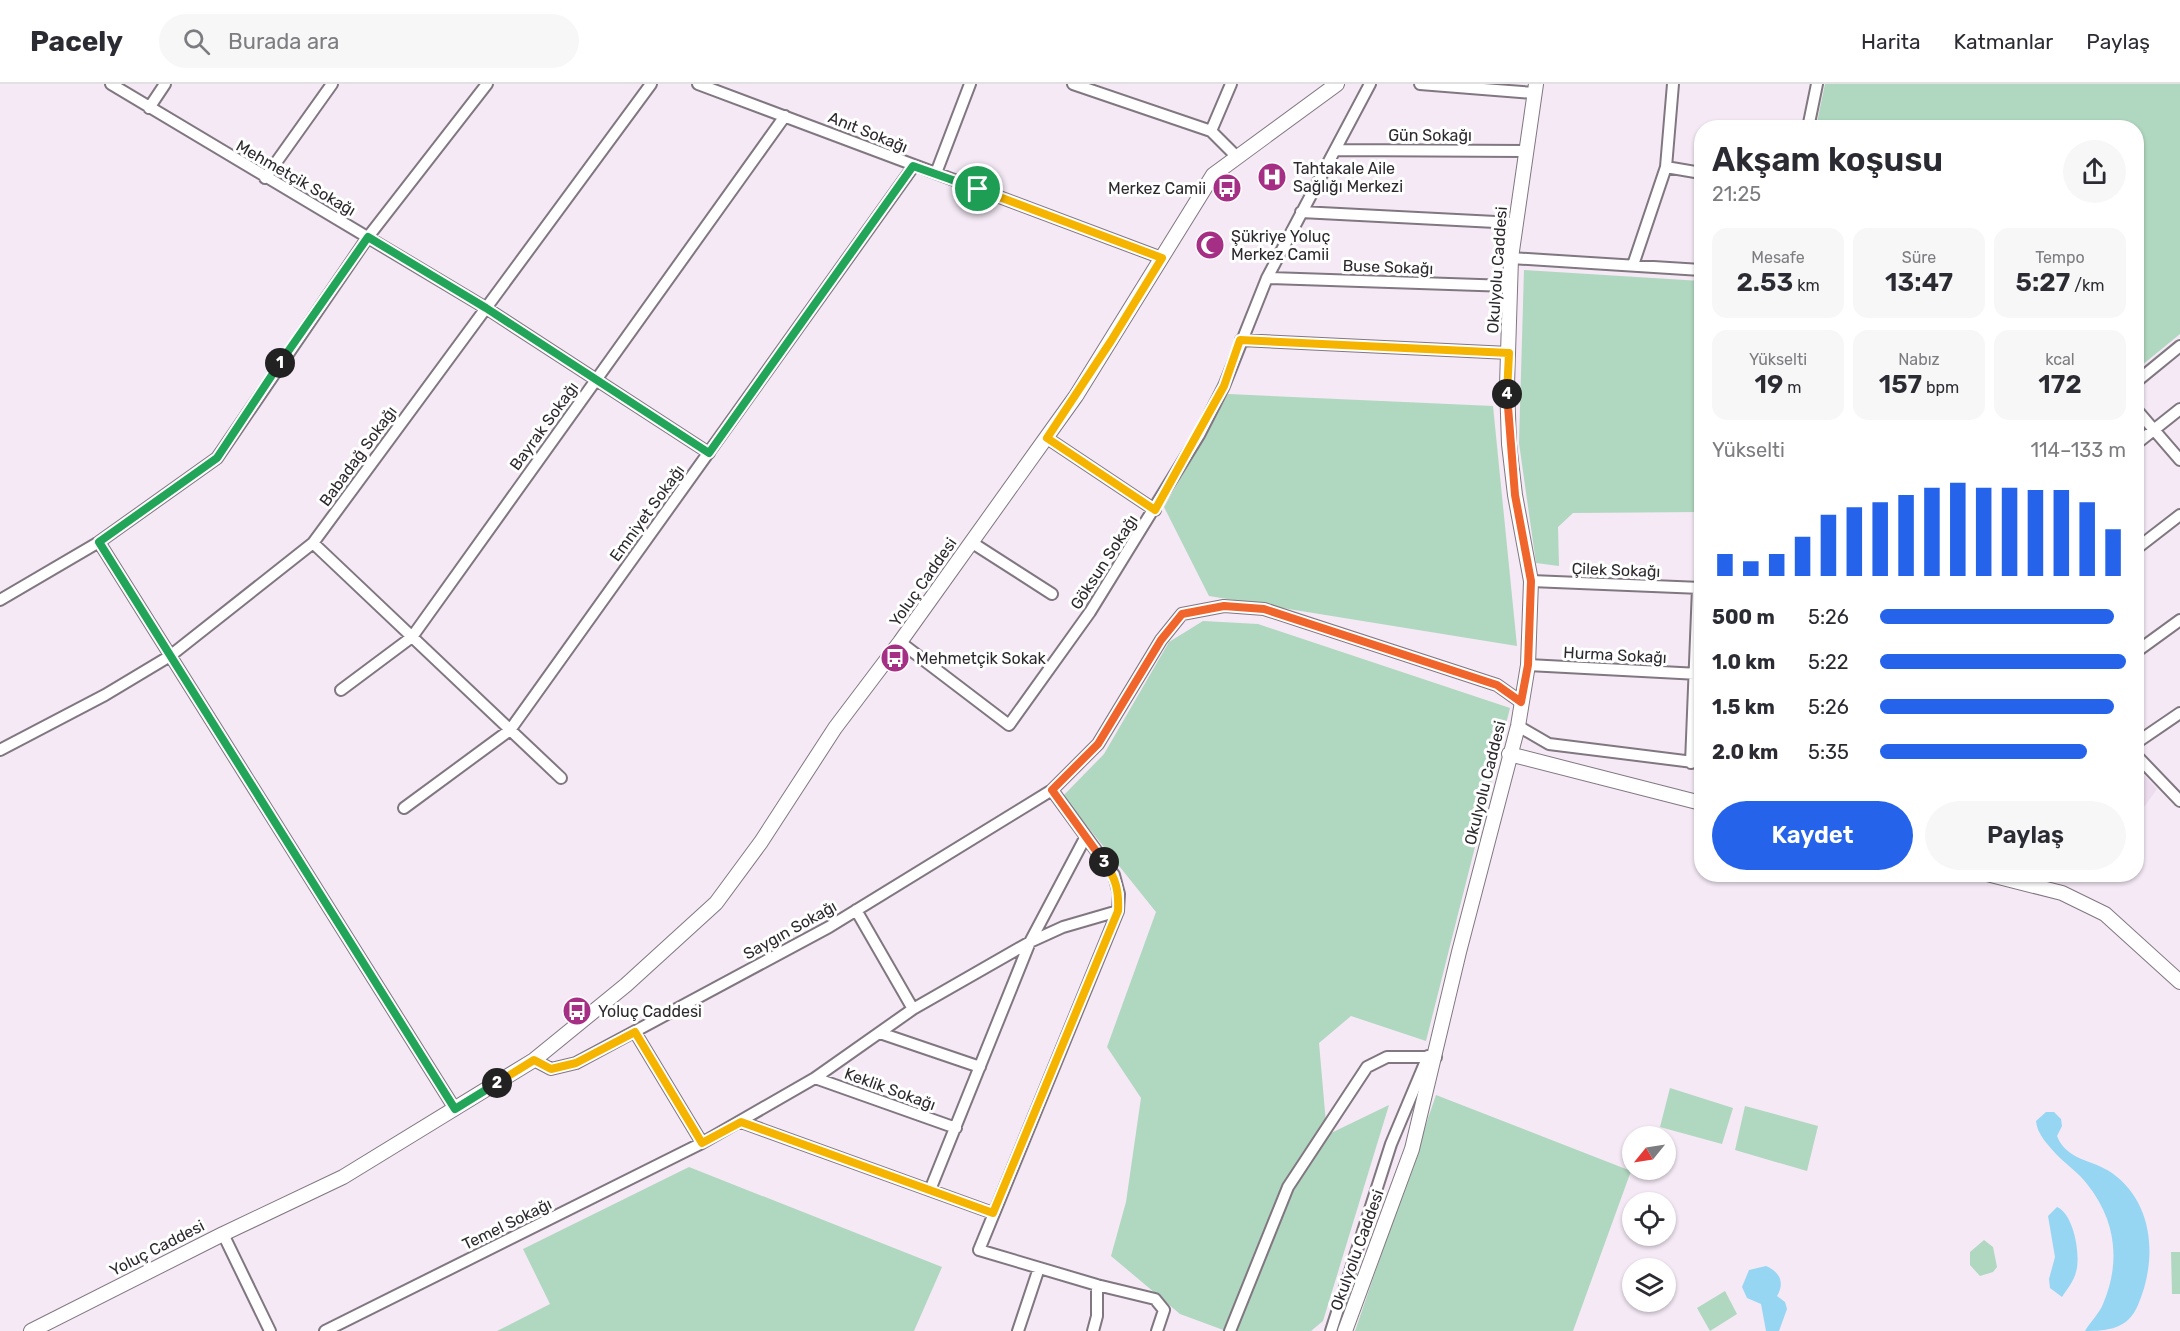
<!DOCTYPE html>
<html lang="tr">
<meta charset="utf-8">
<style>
body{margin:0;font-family:Rubik,sans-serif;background:#f7f7f7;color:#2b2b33;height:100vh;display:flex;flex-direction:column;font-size:22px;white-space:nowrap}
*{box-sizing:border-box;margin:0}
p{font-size:20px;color:#7c7c81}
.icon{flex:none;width:33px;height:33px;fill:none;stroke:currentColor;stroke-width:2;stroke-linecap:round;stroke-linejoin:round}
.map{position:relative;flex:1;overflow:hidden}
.details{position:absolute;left:1694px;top:36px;width:450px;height:762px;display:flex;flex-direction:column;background:#fff;border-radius:24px;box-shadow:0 2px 4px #0004}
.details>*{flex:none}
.needle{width:39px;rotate:240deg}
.controls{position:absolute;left:1622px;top:1042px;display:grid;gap:12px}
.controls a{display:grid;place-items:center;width:54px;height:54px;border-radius:50%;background:#fff;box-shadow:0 2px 4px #0004;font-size:30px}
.pin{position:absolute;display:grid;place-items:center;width:51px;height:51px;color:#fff;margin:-26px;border:3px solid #fff;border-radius:50%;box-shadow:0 2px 6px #0007}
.km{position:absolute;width:30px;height:30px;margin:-15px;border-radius:50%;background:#222;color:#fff;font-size:16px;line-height:30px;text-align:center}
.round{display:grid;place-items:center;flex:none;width:63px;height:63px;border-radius:32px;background:#f7f7f7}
.summary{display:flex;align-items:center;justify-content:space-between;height:102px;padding:0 18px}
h1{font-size:33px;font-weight:600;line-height:45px}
.figures{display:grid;grid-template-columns:repeat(3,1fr);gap:9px;height:102px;padding:6px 18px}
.figures div{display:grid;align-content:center;border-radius:15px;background:#f7f7f7;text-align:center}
.figures b{font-size:26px;font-weight:600}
.figures small{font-size:16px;font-weight:400}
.figures p{font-size:16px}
.chart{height:168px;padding:12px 18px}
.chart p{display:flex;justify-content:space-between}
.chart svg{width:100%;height:108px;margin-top:6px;stroke:#2563eb;stroke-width:6}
.button{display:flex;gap:12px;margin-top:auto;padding:12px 18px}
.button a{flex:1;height:69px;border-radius:36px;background:#2563eb;color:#fff;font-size:24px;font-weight:600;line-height:69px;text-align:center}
.button a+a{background:#f7f7f7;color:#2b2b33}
ul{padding:0 18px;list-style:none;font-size:20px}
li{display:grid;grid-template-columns:96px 72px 1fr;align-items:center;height:45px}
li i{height:15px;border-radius:8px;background:#2563eb}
header{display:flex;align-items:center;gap:36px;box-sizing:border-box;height:84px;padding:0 30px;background:#fff;border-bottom:2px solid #e1e1e2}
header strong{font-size:28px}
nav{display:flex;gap:33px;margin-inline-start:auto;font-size:21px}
.search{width:420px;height:54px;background:#f7f7f7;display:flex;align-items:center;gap:15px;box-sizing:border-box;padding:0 21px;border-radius:33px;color:#7c7c81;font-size:22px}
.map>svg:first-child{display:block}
.built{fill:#ecdcee}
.green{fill:#b0d7bf}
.water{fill:#96d6f3}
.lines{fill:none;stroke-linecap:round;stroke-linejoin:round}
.minor-casing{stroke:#807781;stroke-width:14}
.tertiary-casing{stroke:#807781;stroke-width:16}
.minor{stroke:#fff;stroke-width:10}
.tertiary{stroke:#fff;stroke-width:14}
.split-1-casing{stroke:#fff;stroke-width:12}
.split-2-casing{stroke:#fff;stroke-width:12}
.split-3-casing{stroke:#fff;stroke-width:12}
.split-4-casing{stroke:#fff;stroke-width:12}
.split-5-casing{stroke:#fff;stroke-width:12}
.split-1{stroke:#22a559;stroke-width:8}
.split-2{stroke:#22a559;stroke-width:8}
.split-3{stroke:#f5b400;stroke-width:8}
.split-4{stroke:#f0652b;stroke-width:8}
.split-5{stroke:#f5b400;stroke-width:8}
.labels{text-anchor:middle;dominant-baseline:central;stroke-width:6;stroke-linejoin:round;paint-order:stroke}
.street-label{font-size:16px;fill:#2d292e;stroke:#fff}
.poi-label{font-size:16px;fill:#2d292e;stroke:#fff;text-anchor:start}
</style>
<header>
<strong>Pacely</strong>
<div class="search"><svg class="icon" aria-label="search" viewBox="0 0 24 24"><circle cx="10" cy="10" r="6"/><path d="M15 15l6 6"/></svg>Burada ara</div>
<nav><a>Harita</a><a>Katmanlar</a><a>Paylaş</a></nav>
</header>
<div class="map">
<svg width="2180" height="1247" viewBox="0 0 2180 1247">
<rect width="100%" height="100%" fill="#f4e9f5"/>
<path class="built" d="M2136 683 2157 705 2136 734Z"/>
<path class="green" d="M1825 0H2180V250L2136 286V44L1816 43Z
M1524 186 1701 197V428L1573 429 1558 443 1559 482 1536 479 1519 359Z
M1228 310 1493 322 1517 562 1209 512 1164 423Z
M1203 537 1258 540 1510 624 1426 957 1351 932 1319 959 1327 1051 1389 1021 1323 1237 1311 1247H1226L1180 1230 1111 1172 1126 1118 1141 1014 1107 963 1156 828 1063 712 1104 670 1169 558Z
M1670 1004 1733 1024 1722 1060 1660 1043Z
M1436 1011 1631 1087 1573 1247H1355Z
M1745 1022 1818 1042 1807 1087 1735 1066Z
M689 1083 942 1183 914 1247H497L550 1220 523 1165Z
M1984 1156 1993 1163 1997 1183 1993 1188 1980 1192 1970 1181V1168Z
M2171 1168H2180V1210H2172Z
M1725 1207 1737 1230 1710 1247 1697 1224Z"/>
<path class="water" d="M2046 1028H2054L2061 1035 2062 1042 2057 1052C2067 1077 2092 1075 2112 1089 2155 1120 2157 1177 2138 1221 2128 1245 2108 1247 2085 1247 2090 1238 2099 1230 2103 1220 2121 1178 2116 1136 2087 1100 2079 1089 2067 1081 2057 1071 2048 1061 2037 1050 2036 1037Z
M2057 1123C2074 1130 2081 1172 2076 1188 2074 1197 2067 1205 2062 1213L2050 1204 2049 1195 2055 1173 2048 1132Z
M1766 1182C1780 1188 1785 1199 1777 1212L1785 1218 1787 1225 1779 1247H1766L1761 1220 1747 1214 1742 1203 1749 1186Z"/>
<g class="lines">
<g class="minor-casing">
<path id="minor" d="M111 0 486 224 709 369
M698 0 1162 174
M1073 0 1211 47 1236 72
M1420 0 1534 9
M149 24 165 0
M1808 44 1817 0
M1211 47 1231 0
M1335 66 1525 67
M1666 83 1701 89
M936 89 970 0
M265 94 332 0
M1301 128 1515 139
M1511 174 1701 186
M1633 181 1666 83 1673 0
M1267 194 1509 202
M1241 256 1509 269
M2136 298 2180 262
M2136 325 2180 376
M1047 354 1155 426
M2136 360 2180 325
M99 458 455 1025
M971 458 1052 510
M313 459 561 694
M2136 465 2180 431
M1531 497 1701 504
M0 516 99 458 217 374 368 153 487 0
M900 558 1009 641 1090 528 1199 351 1224 302 1267 194 1370 0
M2136 568 2180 536
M1528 581 1699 590
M341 606 412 553 785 32
M1518 642 1549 660 1701 679
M2136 659 2180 629
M0 666 105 611 170 572 313 459 651 0
M2136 671 2180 717
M1691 679 1698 504
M1052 706 1114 791 1119 810 1118 827 979 1166 1097 1201 1155 1215 1164 1226 1157 1247
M404 724 510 646 913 83
M856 826 913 925
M635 948 702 1059 815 994 913 925 1030 858 1063 843 1118 827
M880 949 980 983
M534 976 551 985 576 979 829 843 1052 706 1098 660 1161 556 1182 530 1224 522 1264 525 1497 601 1521 618
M815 994 956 1044
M741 1038 993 1129
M930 1106 1030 858 1085 754
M223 1150 270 1247
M325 1247 702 1059
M1018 1247 1039 1184
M1093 1247 1097 1232V1201
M1230 1247 1288 1103 1367 983 1387 973H1436
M1331 1247 1391 1060 1428 972"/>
</g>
<g class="tertiary-casing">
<path id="tertiary" d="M1509 670 1701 719
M1987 790 2062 809 2105 830 2180 898
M31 1247 223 1150 343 1093 534 976 626 901 716 819 761 758 835 644 900 558 1076 312 1213 91 1337 0
M1345 1247 1412 1065 1459 868 1518 642 1528 581 1531 497 1515 411 1509 360 1507 301 1511 174 1536 0"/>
</g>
<use href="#minor" class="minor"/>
<use href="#tertiary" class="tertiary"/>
</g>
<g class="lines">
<g class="split-1-casing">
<path id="split-1" d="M280 279 368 153 486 224 709 369 913 82 978 105"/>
</g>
<g class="split-2-casing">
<path id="split-2" d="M280 279 217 374 99 458 455 1025 497 999"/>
</g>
<g class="split-3-casing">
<path id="split-3" d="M497 999 534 976 551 985 576 979 635 948 702 1059 741 1038 993 1129 1118 827C1119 807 1116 794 1104 778"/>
</g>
<g class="split-4-casing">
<path id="split-4" d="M1104 778 1052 706 1098 660 1161 556 1182 530 1224 522 1264 525 1497 601 1521 618 1528 581 1531 497 1515 411 1507 310"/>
</g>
<g class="split-5-casing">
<path id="split-5" d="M978 105 1162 174 1111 257 1047 354 1155 426 1224 302 1240 256 1509 269 1507 310"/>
</g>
<use href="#split-1" class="split-1"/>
<use href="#split-2" class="split-2"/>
<use href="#split-3" class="split-3"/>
<use href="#split-4" class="split-4"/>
<use href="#split-5" class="split-5"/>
</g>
<defs>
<g id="hospital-disc" transform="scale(1.5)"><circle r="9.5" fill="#a62f86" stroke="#fff"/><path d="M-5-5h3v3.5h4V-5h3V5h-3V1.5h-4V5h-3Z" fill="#fff"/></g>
<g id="bus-disc" transform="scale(1.5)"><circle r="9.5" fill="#a62f86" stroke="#fff"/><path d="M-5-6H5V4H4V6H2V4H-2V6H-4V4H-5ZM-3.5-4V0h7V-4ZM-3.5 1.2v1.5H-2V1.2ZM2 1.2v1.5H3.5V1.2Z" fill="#fff"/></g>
<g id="mosque-disc" transform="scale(1.5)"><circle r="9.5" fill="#a62f86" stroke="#fff"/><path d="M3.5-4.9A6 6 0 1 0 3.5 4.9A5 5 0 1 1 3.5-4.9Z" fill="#fff"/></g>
</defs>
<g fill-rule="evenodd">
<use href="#hospital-disc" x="1272" y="93"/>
<use href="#bus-disc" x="1227" y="104"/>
<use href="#mosque-disc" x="1210" y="161"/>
<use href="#bus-disc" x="895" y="574"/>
<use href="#bus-disc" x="577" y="927"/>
</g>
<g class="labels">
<g class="street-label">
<text transform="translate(868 48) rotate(22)">Anıt Sokağı</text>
<text x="1430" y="51">Gün Sokağı</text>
<text transform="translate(296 94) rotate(30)">Mehmetçik Sokağı</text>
<text transform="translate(1388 183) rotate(2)">Buse Sokağı</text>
<text transform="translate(1497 186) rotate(-86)">Okulyolu Caddesi</text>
<text transform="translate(544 342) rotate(-54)">Bayrak Sokağı</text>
<text transform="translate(358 372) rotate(-54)">Babadağ Sokağı</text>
<text transform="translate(647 429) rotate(-54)">Emniyet Sokağı</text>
<text transform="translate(1104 478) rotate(-57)">Göksun Sokağı</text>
<text transform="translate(1616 486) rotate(2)">Çilek Sokağı</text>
<text transform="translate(923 498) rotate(-55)">Yoluç Caddesi</text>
<text transform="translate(1615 571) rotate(3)">Hurma Sokağı</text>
<text transform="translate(1485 699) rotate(-76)">Okulyolu Caddesi</text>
<text transform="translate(790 846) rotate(-29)">Saygın Sokağı</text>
<text transform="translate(890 1005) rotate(20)">Keklik Sokağı</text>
<text transform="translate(507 1140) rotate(-26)">Temel Sokağı</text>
<text transform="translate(157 1164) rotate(-27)">Yoluç Caddesi</text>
<text transform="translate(1357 1166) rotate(-70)">Okulyolu Caddesi</text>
</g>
<g class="poi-label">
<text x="1293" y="84">Tahtakale Aile<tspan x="1293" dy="18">Sağlığı Merkezi</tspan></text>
<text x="1206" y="104" text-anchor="end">Merkez Camii</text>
<text x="1231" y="152">Şükriye Yoluç<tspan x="1231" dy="18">Merkez Camii</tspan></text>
<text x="916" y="574">Mehmetçik Sokak</text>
<text x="598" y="927">Yoluç Caddesi</text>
</g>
</g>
</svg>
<div class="controls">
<a><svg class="needle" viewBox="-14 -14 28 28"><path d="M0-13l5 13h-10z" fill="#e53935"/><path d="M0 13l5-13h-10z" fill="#7c7c81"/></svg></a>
<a><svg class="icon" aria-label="locate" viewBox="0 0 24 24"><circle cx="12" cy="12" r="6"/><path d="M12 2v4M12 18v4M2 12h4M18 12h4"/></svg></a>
<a><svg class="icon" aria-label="layers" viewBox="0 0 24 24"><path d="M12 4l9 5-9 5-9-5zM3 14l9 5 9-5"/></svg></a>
</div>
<div class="pin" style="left:978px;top:105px;background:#1e9e55"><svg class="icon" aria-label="arrive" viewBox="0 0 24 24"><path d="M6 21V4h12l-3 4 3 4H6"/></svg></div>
<b class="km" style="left:280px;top:279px">1</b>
<b class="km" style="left:497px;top:999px">2</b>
<b class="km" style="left:1104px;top:778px">3</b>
<b class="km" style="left:1507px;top:310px">4</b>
<section class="details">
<div class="summary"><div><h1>Akşam koşusu</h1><p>21:25</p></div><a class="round"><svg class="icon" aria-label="share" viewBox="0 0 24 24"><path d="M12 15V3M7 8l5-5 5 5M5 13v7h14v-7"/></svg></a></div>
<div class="figures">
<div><p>Mesafe</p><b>2.53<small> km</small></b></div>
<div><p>Süre</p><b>13:47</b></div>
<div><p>Tempo</p><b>5:27<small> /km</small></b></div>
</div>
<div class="figures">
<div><p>Yükselti</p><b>19<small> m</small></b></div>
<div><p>Nabız</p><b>157<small> bpm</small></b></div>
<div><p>kcal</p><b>172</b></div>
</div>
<div class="chart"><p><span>Yükselti</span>114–133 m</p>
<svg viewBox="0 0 160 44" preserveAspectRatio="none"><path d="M5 44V35M15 44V38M25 44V35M35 44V28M45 44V19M55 44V16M65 44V14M75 44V11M85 44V8M95 44V6M105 44V8M115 44V8M125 44V9M135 44V9M145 44V14M155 44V25"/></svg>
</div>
<ul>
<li><b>500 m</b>5:26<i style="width:95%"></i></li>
<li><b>1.0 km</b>5:22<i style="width:100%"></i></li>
<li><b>1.5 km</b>5:26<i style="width:95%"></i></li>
<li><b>2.0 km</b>5:35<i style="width:84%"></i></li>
</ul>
<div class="button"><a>Kaydet</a><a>Paylaş</a></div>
</section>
</div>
